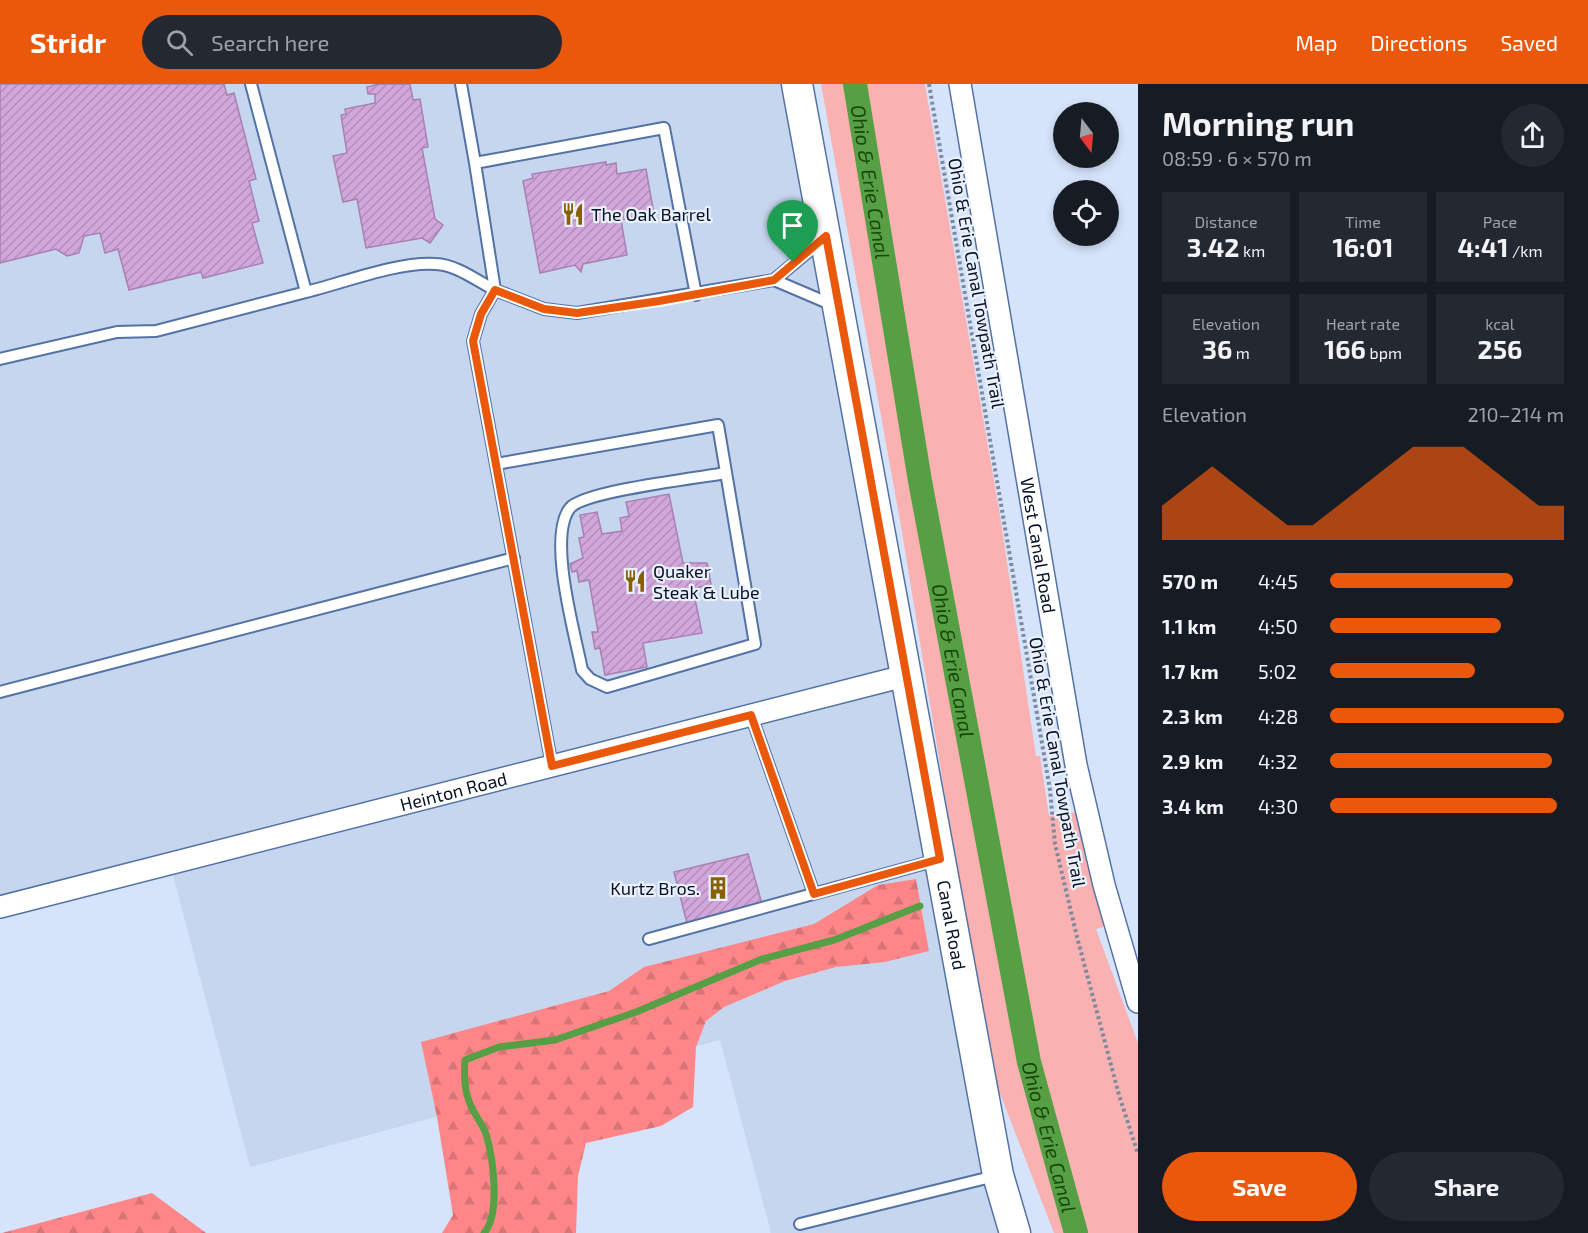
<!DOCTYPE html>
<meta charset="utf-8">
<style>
body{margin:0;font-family:"Exo 2",sans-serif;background:#242831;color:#f1f3f6;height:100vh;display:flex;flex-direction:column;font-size:22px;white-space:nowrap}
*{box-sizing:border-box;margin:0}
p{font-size:20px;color:#9ea1a6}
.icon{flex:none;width:33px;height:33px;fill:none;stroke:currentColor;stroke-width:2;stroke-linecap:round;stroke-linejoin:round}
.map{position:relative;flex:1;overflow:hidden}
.drawer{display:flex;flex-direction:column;background:#171b24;width:450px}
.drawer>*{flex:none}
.needle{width:39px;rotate:164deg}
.controls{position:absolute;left:1053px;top:18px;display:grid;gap:12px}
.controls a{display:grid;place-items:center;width:66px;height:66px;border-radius:50%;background:#171b24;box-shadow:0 3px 9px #0003;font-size:30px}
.pin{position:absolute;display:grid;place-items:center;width:51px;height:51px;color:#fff;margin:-62px -26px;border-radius:50% 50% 50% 0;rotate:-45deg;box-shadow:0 0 6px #0007}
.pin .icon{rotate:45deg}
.round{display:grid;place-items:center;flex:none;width:63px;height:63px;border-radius:32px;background:#242831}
.summary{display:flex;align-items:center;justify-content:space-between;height:102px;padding:0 24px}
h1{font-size:33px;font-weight:700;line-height:45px}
.metrics{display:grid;grid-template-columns:repeat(3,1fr);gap:9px;height:102px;padding:6px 24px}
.metrics div{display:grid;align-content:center;border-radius:0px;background:#242831;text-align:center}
.metrics b{font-size:26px;font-weight:700}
.metrics small{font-size:16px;font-weight:400}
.metrics p{font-size:16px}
.chart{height:168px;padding:12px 24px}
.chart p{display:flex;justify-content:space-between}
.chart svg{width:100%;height:108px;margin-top:6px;fill:#ea580c;opacity:.7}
.primary-button{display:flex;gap:12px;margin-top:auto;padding:12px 24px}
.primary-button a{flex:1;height:69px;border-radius:36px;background:#ea580c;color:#fff;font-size:24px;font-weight:700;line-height:69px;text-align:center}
.primary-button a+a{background:#242831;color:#f1f3f6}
ul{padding:0 24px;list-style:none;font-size:20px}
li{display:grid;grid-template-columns:96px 72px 1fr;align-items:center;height:45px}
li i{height:15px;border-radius:8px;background:#ea580c}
header{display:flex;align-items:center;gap:36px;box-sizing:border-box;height:84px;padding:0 30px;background:#ea580c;color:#fff}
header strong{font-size:28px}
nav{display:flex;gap:33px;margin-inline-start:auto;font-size:21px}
.search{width:420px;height:54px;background:#242831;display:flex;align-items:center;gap:15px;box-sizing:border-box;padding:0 21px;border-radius:33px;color:#9ea1a6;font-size:22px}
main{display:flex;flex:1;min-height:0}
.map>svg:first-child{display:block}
.built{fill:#c6d6ef}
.forest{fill:url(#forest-firs)}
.park{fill:#f9b2b1}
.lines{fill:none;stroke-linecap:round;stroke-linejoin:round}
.stream{stroke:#569f45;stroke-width:7}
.canal{stroke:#569f45;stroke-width:24}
.building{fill:url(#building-hatch);stroke:#a980b2;stroke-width:1.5}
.lane-casing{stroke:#5472a4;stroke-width:14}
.street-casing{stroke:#5472a4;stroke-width:24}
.secondary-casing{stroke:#5472a4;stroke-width:33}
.path{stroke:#7d8a9f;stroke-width:4;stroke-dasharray:3 3;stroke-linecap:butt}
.lane{stroke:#fff;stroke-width:10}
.street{stroke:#fff;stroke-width:21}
.secondary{stroke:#fff;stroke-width:30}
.route-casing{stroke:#fff;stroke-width:12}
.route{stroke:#ea580c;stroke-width:8}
.labels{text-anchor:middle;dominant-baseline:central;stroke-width:4.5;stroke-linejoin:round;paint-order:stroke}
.poi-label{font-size:18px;fill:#071225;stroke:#eaf1fc;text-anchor:start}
.street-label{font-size:18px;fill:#071225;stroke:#eaf1fc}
.water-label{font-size:20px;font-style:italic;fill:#174809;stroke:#eaf1fc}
</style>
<header>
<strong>Stridr</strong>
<div class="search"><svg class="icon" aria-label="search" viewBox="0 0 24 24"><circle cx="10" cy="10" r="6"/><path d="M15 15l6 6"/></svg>Search here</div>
<nav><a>Map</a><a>Directions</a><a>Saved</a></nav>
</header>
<main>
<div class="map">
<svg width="1138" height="1149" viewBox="0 0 1138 1149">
<defs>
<pattern id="forest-firs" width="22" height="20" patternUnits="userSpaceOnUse" patternTransform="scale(1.5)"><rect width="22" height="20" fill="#fe8689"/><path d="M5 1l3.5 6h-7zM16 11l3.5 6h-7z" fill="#d87376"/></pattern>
<pattern id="building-hatch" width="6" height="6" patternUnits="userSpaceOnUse" patternTransform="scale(1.5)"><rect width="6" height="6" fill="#d1a6db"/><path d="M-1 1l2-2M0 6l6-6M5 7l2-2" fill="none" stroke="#b28ebc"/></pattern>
</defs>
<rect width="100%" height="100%" fill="#d6e4fb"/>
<path class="built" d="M0 0H797L1007 1149H771L720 956 250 1083 170 780 0 823Z"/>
<path class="forest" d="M916 795 929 867 885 878 836 883 785 897 724 923 706 937 696 963 693 1023 661 1042 586 1059 578 1092 576 1149H442L453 1131 437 1033 421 958 609 907 644 883 814 840 878 801Z
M152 1109 206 1149H2Z"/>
<path class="park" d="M821 0H925L1000 431 1036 672H1040L1049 732 1086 727 1110 841 1096 845 1138 959V1149H1054L989 981 902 448Z"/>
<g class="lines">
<path class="stream" d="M484 1149C501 1130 493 1073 486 1050 482 1039 473 1029 469 1017 464 1005 464 990 465 976L499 963 555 956 636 928 762 875 834 856 920 822"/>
<path class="canal" id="s1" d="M855 0 920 397 1029 978 1076 1149"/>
</g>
<path class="building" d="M0 0H224L227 11 234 9 256 95 249 97 259 137 252 139 263 179 203 194 201 188 129 206 118 165 105 169 100 149 84 152 79 169 67 172 56 165 0 179Z
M379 0H410L413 16 420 15 428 63 422 64 435 135 443 141 430 159 422 154 366 164 357 115 343 118 333 72 347 69 341 31 346 30 345 25 375 19V10H368L367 3Z
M606 78V81L616 79 617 90 646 85 654 130 621 136 627 171 583 180 581 188 575 181 540 189 523 97 533 94 532 90Z
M669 410 683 479H707L711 500 693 505 702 549 643 559 647 583 605 591 600 564 595 565 592 548H598L589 496 579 498 577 487 572 488 570 480 583 474 579 454 584 453 580 431 597 428 602 450 622 447 620 434 629 432 626 418Z
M748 770 762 820 687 839 674 788Z"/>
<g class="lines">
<g class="lane-casing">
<path id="lane" d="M251 0 306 208C343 199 399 177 436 180 457 181 477 197 495 206
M461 0 475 79
M774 196 822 156
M495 206 475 79 664 44 696 211
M0 275 117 248 156 247 306 208
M496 380 718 341 755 560 607 603 590 595 582 586C575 550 547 453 570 424 584 407 698 394 726 389
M0 608 514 474
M751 631 814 810
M552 682 473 257 481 230 495 206 544 225 577 229 774 196 835 222
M649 855 937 776
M800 1140 995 1092"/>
</g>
<g class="street-casing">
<g id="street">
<path id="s2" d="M960 0 1076 681 1104 801 1138 918"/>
<path id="s3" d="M0 823 908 591"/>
</g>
</g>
<g class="secondary-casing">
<g id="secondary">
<path id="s4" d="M797 0 998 1091 1015 1149"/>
</g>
</g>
<path class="path" d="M929 0 1050 706 1055 760 1077 853 1119 1011 1138 1070"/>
<use href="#lane" class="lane"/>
<use href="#street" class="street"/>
<use href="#secondary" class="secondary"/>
</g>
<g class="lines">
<g class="route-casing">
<path id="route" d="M826 152 940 775 814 810 751 631 552 682 473 257 481 230 495 206 544 225 577 229 659 217 774 196Z"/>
</g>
<use href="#route" class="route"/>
</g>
<defs>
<g id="restaurant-bare" transform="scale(1.8)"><path d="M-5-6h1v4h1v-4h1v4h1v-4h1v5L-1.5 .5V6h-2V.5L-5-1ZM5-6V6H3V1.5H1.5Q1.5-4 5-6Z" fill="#886000" stroke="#eaf1fc" stroke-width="2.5" paint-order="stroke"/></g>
<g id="building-bare" transform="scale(1.8)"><path d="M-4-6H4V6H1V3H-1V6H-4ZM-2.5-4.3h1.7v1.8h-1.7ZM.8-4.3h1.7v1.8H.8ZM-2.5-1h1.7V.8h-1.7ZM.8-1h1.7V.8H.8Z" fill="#886000" stroke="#eaf1fc" stroke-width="2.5" paint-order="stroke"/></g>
</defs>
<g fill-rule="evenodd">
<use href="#restaurant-bare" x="573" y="130"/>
<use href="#restaurant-bare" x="635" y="497"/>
<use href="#building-bare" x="718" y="804"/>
</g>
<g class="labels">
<g class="poi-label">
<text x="591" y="130">The Oak Barrel</text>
<text x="653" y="487">Quaker<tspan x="653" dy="21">Steak &amp; Lube</tspan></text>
<text x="700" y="804" text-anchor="end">Kurtz Bros.</text>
</g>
<g class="street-label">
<text transform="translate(977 199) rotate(80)">Ohio &amp; Erie Canal Towpath Trail</text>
<text stroke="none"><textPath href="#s2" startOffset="468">West Canal Road</textPath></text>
<text transform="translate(1058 678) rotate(80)">Ohio &amp; Erie Canal Towpath Trail</text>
<text stroke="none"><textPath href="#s3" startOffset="468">Heinton Road</textPath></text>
<text stroke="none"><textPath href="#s4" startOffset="855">Canal Road</textPath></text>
</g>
<g class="water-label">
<text stroke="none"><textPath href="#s1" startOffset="99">Ohio &amp; Erie Canal</textPath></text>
<text stroke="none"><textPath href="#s1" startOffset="585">Ohio &amp; Erie Canal</textPath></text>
<text stroke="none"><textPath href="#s1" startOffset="1071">Ohio &amp; Erie Canal</textPath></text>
</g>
</g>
</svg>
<div class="controls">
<a><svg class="needle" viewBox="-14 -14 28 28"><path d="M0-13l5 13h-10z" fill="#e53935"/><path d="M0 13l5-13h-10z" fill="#9ea1a6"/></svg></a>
<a><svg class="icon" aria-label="locate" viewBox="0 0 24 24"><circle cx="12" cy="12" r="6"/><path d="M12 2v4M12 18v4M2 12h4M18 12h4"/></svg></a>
</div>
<div class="pin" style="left:793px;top:178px;background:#1e9e55"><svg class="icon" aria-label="arrive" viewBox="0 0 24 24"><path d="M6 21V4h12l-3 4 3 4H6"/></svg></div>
</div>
<section class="drawer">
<div class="summary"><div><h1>Morning run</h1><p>08:59 · 6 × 570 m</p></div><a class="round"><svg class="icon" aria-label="share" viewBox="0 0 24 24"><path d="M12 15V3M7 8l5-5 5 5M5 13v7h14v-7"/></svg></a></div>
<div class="metrics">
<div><p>Distance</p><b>3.42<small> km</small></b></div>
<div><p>Time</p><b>16:01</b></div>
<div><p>Pace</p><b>4:41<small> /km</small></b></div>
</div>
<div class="metrics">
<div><p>Elevation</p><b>36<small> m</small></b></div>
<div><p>Heart rate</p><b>166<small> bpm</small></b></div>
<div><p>kcal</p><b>256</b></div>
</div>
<div class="chart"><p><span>Elevation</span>210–214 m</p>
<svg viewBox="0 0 160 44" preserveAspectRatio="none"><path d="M0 44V30L10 22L20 14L30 22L40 30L50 38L60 38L70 30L80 22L90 14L100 6L110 6L120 6L130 14L140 22L150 30L160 30V44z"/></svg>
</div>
<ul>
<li><b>570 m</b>4:45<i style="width:78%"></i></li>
<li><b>1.1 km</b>4:50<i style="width:73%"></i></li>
<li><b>1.7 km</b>5:02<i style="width:62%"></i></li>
<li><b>2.3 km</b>4:28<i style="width:100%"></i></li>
<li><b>2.9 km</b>4:32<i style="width:95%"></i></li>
<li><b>3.4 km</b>4:30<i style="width:97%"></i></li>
</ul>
<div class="primary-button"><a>Save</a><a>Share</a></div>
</section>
</main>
